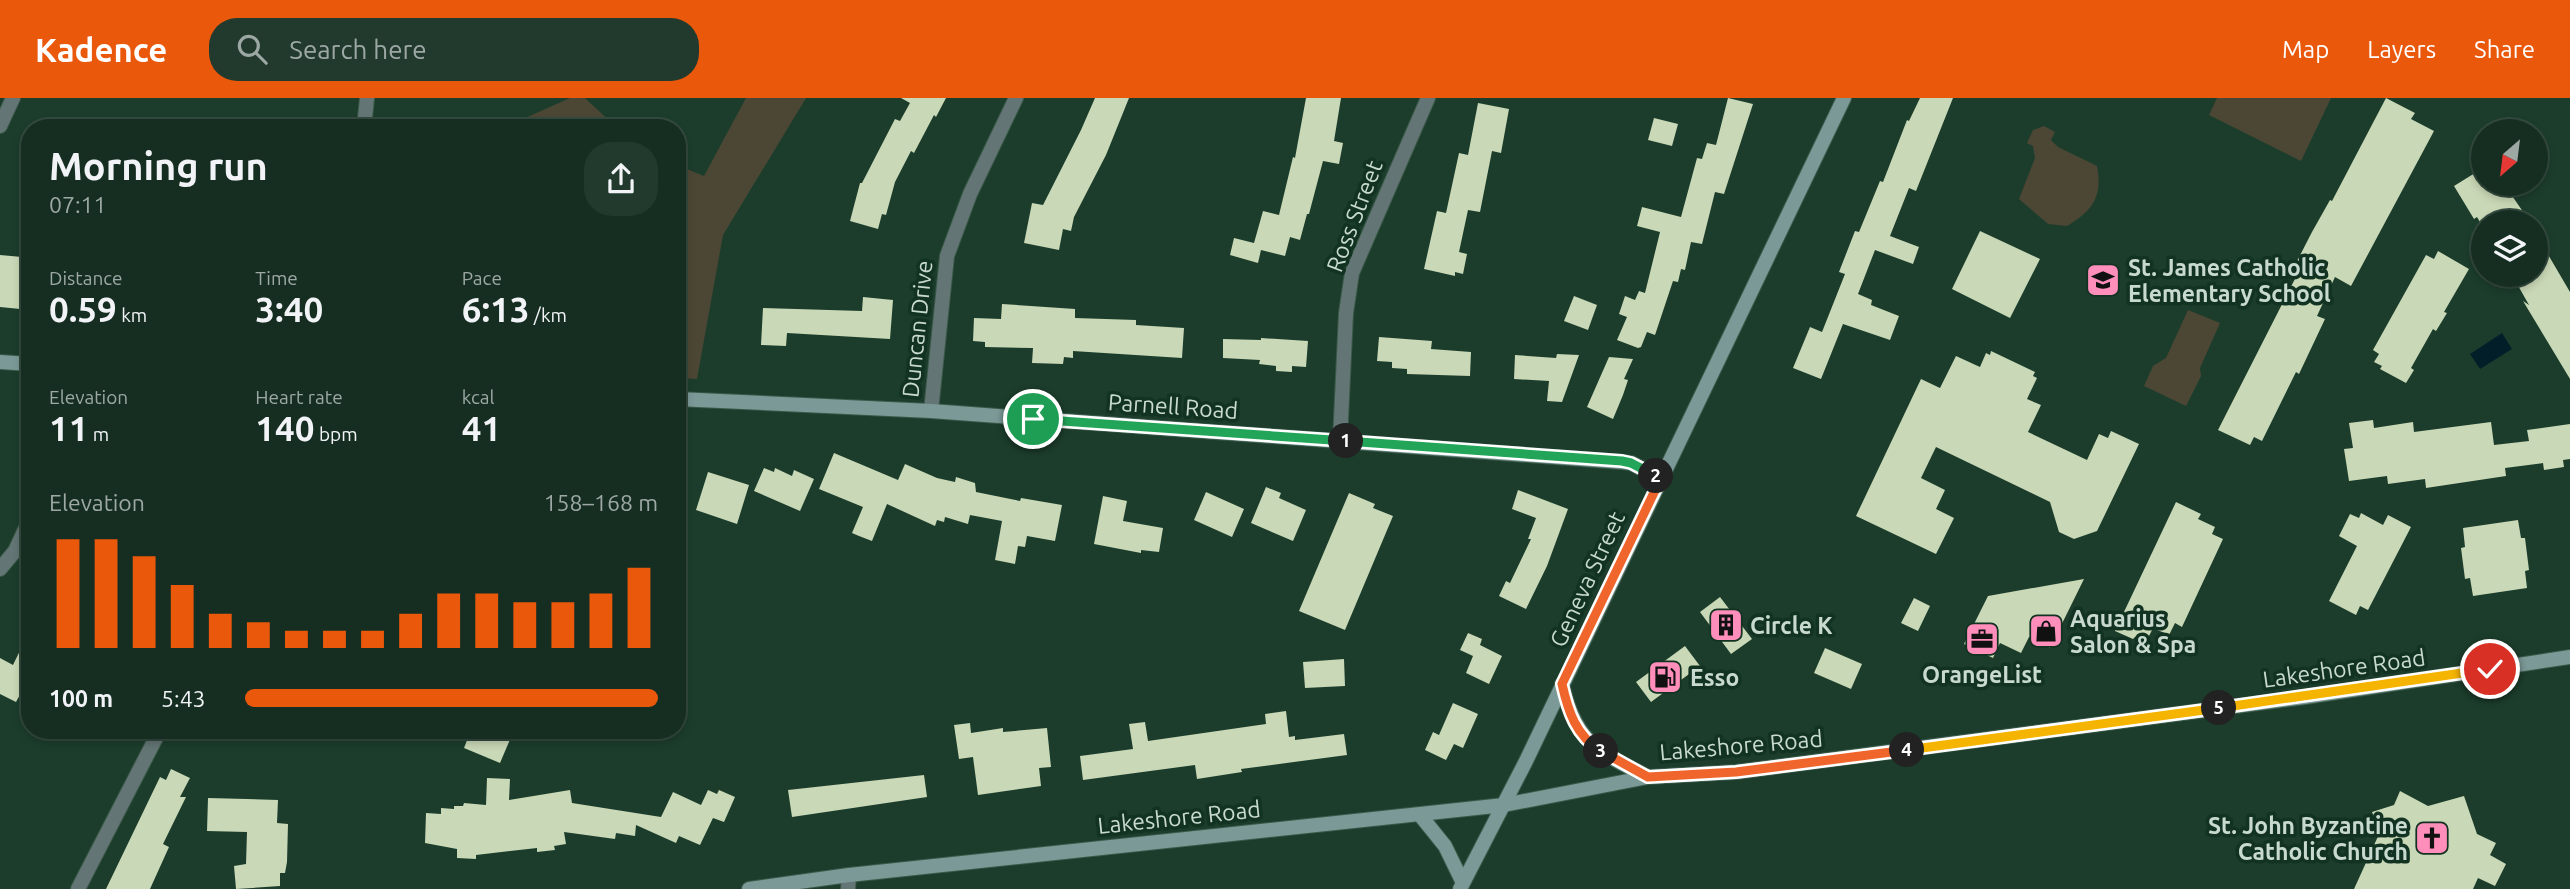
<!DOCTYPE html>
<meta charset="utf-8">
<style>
body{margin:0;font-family:Ubuntu,sans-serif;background:#223a2e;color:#f1f3f6;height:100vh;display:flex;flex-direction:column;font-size:26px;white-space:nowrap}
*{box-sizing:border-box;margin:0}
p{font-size:23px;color:#9da8a5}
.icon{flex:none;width:38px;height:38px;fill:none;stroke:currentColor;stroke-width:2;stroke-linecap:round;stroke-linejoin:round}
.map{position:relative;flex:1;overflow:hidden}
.sheet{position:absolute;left:21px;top:21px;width:665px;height:620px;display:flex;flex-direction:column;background:#152e21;border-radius:28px;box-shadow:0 4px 10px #0003,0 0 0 2px #344a3f}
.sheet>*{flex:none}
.needle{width:46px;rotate:208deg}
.tools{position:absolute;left:2471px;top:21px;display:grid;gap:14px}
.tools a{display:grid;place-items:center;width:77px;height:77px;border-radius:50%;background:#152e21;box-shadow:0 4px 10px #0003,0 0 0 2px #344a3f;font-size:35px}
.pin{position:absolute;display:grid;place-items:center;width:60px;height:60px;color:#fff;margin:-30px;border:4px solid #fff;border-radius:50%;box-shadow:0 2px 7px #0007}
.km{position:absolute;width:35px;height:35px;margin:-18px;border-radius:50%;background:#222;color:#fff;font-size:19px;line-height:35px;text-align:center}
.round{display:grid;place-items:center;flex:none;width:74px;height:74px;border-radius:28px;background:#223a2e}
.headline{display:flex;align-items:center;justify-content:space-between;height:119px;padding:0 28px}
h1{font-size:38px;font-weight:700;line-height:52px}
.figures{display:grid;grid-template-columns:repeat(3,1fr);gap:10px;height:119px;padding:7px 28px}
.figures div{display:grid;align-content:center}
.figures b{font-size:35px;font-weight:700}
.figures small{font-size:19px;font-weight:400}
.figures p{font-size:19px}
.chart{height:196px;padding:14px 28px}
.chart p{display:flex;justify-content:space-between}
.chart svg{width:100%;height:126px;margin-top:7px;stroke:#ea580c;stroke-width:6}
ul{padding:0 28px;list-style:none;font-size:23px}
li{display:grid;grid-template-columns:112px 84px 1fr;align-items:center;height:52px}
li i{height:18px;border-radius:9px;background:#ea580c}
header{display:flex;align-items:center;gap:42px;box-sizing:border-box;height:98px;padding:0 35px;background:#ea580c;color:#fff}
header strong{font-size:33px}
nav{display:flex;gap:38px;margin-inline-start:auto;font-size:24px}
.search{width:490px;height:63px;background:#223a2e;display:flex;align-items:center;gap:18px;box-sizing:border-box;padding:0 24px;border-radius:28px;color:#9da8a5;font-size:26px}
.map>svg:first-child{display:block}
.green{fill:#4c4735}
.water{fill:#021f29}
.building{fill:#c9d8b6}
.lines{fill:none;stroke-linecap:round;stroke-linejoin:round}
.street-casing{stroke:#3b5949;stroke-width:16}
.secondary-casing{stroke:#3b5949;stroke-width:16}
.street{stroke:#637574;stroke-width:14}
.secondary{stroke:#7b9997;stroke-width:14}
.split-1-casing{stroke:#fff;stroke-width:14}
.split-2-casing{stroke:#fff;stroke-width:14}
.split-3-casing{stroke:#fff;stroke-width:14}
.split-4-casing{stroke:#fff;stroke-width:14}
.split-5-casing{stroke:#fff;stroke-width:14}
.split-6-casing{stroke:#fff;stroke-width:14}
.split-1{stroke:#22a559;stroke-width:9}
.split-2{stroke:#22a559;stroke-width:9}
.split-3{stroke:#f0652b;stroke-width:9}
.split-4{stroke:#f0652b;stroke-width:9}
.split-5{stroke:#f5b400;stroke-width:9}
.split-6{stroke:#f5b400;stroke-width:9}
.labels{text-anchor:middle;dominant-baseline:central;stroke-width:7;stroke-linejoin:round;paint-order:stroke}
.street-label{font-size:23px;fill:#c8dacf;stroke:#123222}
.poi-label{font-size:23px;font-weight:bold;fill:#c8dacf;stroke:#123222;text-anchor:start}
</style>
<header>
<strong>Kadence</strong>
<div class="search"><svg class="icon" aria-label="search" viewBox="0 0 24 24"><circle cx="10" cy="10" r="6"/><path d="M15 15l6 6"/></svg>Search here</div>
<nav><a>Map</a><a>Layers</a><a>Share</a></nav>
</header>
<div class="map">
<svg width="2570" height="791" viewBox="0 0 2570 791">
<rect width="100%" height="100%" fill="#1c3d2c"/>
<path class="green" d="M570 0H585L617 30H513L514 25Z
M746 0H806L723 137 697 281 677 280V67L704 78Z
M2217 0H2331L2301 63 2209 17Z
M2044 28 2055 34 2051 42 2058 49 2097 68C2103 99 2092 113 2067 128L2048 126 2019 101 2035 60 2033 48 2027 45 2033 32Z
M2188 212 2220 225 2200 270 2201 278 2186 308 2144 288 2153 268 2166 260Z"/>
<path class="water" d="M2502 235 2512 251 2480 271 2470 256Z"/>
<path class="building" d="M901 0H946L936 19 934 17 914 55 911 53 895 84 886 117 882 116 878 131 850 123 860 85H862L895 21 900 23 910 5Z
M1095 0H1129L1106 57 1074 119 1071 133 1063 131 1059 152 1024 145 1032 105 1043 107 1081 32Z
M1306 0H1341L1334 43 1343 45 1339 66 1323 63 1309 116H1307L1300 142 1290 139 1285 158 1261 152 1258 165 1230 157 1234 140 1254 145 1263 113 1279 117 1293 59 1295 60Z
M1728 0 1753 6 1724 96 1715 94 1702 146 1691 144 1685 172 1681 171 1678 184 1673 183 1655 237 1647 234 1641 249 1638 250 1617 242 1627 219 1619 216 1625 198 1635 202 1639 193 1645 195 1660 134 1637 128 1642 109 1681 119 1697 60 1702 61 1707 45 1716 47Z
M1920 0H1953L1916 93 1909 90 1890 138 1919 149 1913 166 1875 152 1858 196 1872 202 1871 207 1899 218 1890 242 1843 226 1821 281 1793 270 1810 229 1822 234 1845 176 1839 174 1855 133 1859 134 1880 83 1883 84 1907 22 1909 23Z
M2386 0 2415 15 2411 21 2434 33 2351 188 2335 179 2317 218 2325 221 2299 276 2296 274 2262 343 2254 339 2250 347 2218 332 2299 173 2293 171 2312 134 2330 102 2332 103Z
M1478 5 1509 11 1501 55 1492 53 1480 114 1468 112 1459 154 1467 156 1463 176 1455 174V178L1424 171 1437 113 1446 115 1459 55 1468 57Z
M1654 20 1678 26 1672 48 1648 42Z
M2483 70V86H2504L2530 124H2480L2477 119 2474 121 2454 88Z
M1980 133 2040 161 2010 220 1952 191Z
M2536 136 2570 194V281L2523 203 2529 207 2512 177H2536Z
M2438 153 2469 171 2444 214 2447 215 2436 233 2433 231 2411 270 2414 272 2406 285 2380 271 2382 268 2374 264 2379 256 2373 252 2426 157 2434 161Z
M0 157 22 159 20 211 0 209Z
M1574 198 1597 207 1588 232 1564 223Z
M863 199 893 202 890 241 787 235 786 248 761 247 763 210 862 213Z
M1002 206 1075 211V220L1136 222V227L1184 230 1182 260 1073 253V260L1064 259 1063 266 1032 265 1033 250 985 249V244L973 243 974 220 1001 221Z
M1379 239 1432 243 1431 251 1471 254 1470 278 1407 276V271L1392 270V264L1377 263Z
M1261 240 1308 243 1306 269 1292 268V274L1276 273V268L1259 266 1260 262 1223 260V241L1261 242Z
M1991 253 2035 274 2033 278 2037 280 2027 301 2041 307 2028 334 2087 362 2099 336 2108 340 2111 333 2139 346 2097 433 2074 441 2059 434 2050 404 1936 349 1921 380 1945 392 1936 411 1954 420 1936 456 1856 418 1921 281 1940 290 1956 258 1980 269 1986 255 1990 257Z
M1557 256 1579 257 1562 304 1547 303 1549 283 1514 281 1515 257 1556 260Z
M1609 259 1633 261 1624 281 1628 282 1623 297 1613 321 1587 309Z
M2373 322 2374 330 2413 324 2414 334 2491 324 2494 347 2529 343 2527 332 2570 326V361L2563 362 2564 369 2544 372 2543 365 2505 370 2506 378 2426 390 2425 381 2388 386 2387 378 2349 383 2344 351 2353 350 2349 325Z
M834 355 898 382 905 366 937 380 955 384 956 379 975 385 976 394 1020 403 1021 400 1062 407 1055 443 1027 438 1025 449 1018 448 1015 466 995 462 1002 423 970 417 968 426 945 419 944 424 937 422 935 428 887 406 872 443 859 438 852 435 863 409 819 391Z
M764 370 774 374 775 370 792 378 794 372 814 381 800 413 754 393Z
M708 374 749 387 737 426 696 412Z
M1266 389 1281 395 1279 400 1306 412 1293 443 1251 425Z
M1518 392 1568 411 1547 468 1526 511 1499 498 1506 483 1510 485 1531 441H1528L1536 420 1512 411Z
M1206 394 1244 411 1232 439 1194 422Z
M1349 395 1375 406 1373 410 1393 418 1345 532 1299 513Z
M1103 398 1127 403 1123 423 1163 430 1159 454 1141 452V455L1094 446Z
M2176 404 2201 416 2198 421 2215 429 2212 436 2223 441 2182 529 2175 525 2169 537 2153 530 2146 544 2135 539 2133 541 2115 533Z
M2361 415 2383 427 2388 417 2411 429 2368 512 2360 508 2356 517 2329 503 2357 448 2339 438 2350 416 2359 420Z
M2518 422 2521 440H2525L2529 472 2525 473 2527 490 2473 498 2470 480 2465 481 2461 450 2465 449 2463 430Z
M2084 481 2050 550 2029 539 2021 555 2000 545 1993 560 1964 546 1988 498Z
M1720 499 1752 541 1731 556 1700 514Z
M1914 500 1930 508 1918 533 1901 525Z
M30 532V578L16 604 0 596V560L13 567Z
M1468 535 1482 541 1480 547 1502 558 1489 586 1466 575 1473 558 1460 552Z
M1685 548 1700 568 1651 604 1636 584Z
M1825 550 1862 566 1851 591 1814 575Z
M1344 561 1345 588 1305 590 1303 564Z
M1453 605 1478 616 1463 650 1454 646 1446 662 1425 652 1433 634 1439 637Z
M1286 613 1289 639 1295 638V642L1344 636 1347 657 1241 671 1242 674 1197 681 1195 667 1083 682 1080 658 1133 651 1129 626 1145 624 1148 643 1266 626 1265 616Z
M970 625 971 635 1003 630V634L1047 630 1051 669 1039 670 1041 688 978 697 973 659 959 661 954 627Z
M471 632H514L500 665 464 650Z
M171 671 190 680 180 699H186L163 746 169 749 150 791H106L160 679 166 682Z
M924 677 927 699 792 719 788 692Z
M487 680 510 681 509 702 570 692 572 705 661 719 673 694 701 707 708 692 717 696 719 692 735 699 724 724 713 720 700 747 679 738 676 745 636 727 635 738 616 735 615 741 564 734 566 746 554 748 555 752 537 754V750L476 757V761L457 760V751L425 745 426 715 441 716V710L454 711V708H463L464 705 486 707Z
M2400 693 2428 708 2464 698 2477 736 2496 745 2490 757 2506 766 2495 788 2478 780 2473 791H2354L2380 734 2372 714 2394 707Z
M208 700 278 702 277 725 288 726 287 764 285 775H280V788L236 791 234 768 246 766 247 734 207 733Z"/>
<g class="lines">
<g class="street-casing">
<path id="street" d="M0 28 13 0
M364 30 367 0
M931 313 947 158 970 96 1016 0
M1340 342 1346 215 1352 175 1428 0
M0 471 15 453 30 421
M78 791 160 632
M848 791 849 777"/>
</g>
<g class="secondary-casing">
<path id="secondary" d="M0 264 30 266
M677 301 931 313 1622 364 1631 365 1661 380
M1562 586C1575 645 1598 653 1648 679
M1420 717 1445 748 1463 785
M749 791 849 777 1504 707 1648 679 1736 674 2305 599 2570 559
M1460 791 1526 663 1844 0"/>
</g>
<use href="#street" class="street"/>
<use href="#secondary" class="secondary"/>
</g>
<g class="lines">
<g class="split-1-casing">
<path id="split-1" d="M1033 321 1346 343"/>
</g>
<g class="split-2-casing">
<path id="split-2" d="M1346 343 1622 363 1631 365 1656 378"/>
</g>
<g class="split-3-casing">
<path id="split-3" d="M1601 653C1576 638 1568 613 1562 586L1661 380 1656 378"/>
</g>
<g class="split-4-casing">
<path id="split-4" d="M1601 653 1648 679 1736 674 1907 652"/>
</g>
<g class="split-5-casing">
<path id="split-5" d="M1907 652 2219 610"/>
</g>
<g class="split-6-casing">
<path id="split-6" d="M2219 610 2490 571"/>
</g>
<use href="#split-1" class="split-1"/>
<use href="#split-2" class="split-2"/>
<use href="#split-3" class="split-3"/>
<use href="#split-4" class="split-4"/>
<use href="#split-5" class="split-5"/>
<use href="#split-6" class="split-6"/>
</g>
<defs>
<g id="school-square" transform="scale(1.75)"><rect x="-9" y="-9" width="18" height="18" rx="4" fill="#ff8eba" stroke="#123222"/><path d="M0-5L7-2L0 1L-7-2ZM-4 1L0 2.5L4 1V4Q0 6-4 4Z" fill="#111"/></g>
<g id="building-square" transform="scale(1.75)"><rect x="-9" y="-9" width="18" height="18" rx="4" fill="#ff8eba" stroke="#123222"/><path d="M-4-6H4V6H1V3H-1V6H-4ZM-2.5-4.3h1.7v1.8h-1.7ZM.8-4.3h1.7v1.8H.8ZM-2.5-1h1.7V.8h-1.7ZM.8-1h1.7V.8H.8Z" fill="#111"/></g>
<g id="shop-square" transform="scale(1.75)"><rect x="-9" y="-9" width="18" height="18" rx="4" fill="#ff8eba" stroke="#123222"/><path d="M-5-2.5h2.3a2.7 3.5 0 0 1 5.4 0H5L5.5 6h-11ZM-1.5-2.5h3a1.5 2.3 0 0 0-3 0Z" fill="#111"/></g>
<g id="office-square" transform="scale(1.75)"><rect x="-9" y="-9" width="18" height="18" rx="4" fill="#ff8eba" stroke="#123222"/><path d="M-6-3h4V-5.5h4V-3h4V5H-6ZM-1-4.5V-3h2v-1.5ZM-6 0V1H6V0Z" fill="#111"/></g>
<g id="fuel-square" transform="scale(1.75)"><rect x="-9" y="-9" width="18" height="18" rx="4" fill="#ff8eba" stroke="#123222"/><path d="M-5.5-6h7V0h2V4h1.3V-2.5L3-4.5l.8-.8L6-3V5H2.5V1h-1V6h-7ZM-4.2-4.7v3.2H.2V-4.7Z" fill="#111"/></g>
<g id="church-square" transform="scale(1.75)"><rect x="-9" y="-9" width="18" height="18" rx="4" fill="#ff8eba" stroke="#123222"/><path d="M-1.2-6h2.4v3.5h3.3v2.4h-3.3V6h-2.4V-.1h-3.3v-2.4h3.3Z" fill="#111"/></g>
</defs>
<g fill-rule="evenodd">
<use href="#school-square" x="2103" y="182"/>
<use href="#building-square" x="1726" y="527"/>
<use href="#shop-square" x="2046" y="533"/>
<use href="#office-square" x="1982" y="541"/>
<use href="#fuel-square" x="1665" y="579"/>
<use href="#church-square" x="2432" y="740"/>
</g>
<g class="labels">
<g class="street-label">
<text transform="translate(1354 118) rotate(-69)">Ross Street</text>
<text transform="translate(917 231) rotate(-84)">Duncan Drive</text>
<text transform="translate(1173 308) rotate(4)">Parnell Road</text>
<text transform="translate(1587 481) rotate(-65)">Geneva Street</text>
<text transform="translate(2344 570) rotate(-8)">Lakeshore Road</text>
<text transform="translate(1741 647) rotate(-5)">Lakeshore Road</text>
<text transform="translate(1179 719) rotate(-6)">Lakeshore Road</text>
</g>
<g class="poi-label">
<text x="2128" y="169">St. James Catholic<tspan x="2128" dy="26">Elementary School</tspan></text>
<text x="2070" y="520">Aquarius<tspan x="2070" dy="26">Salon &amp; Spa</tspan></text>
<text x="1750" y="527">Circle K</text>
<text x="1982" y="576" text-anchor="middle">OrangeList</text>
<text x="1690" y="579">Esso</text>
<text x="2408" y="727" text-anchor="end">St. John Byzantine<tspan x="2408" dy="26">Catholic Church</tspan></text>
</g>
</g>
</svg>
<div class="tools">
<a><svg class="needle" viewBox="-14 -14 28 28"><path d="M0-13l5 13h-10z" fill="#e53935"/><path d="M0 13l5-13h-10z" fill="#9da8a5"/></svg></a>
<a><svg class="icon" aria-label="layers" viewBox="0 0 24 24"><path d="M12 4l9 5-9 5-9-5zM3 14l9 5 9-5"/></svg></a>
</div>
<div class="pin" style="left:1033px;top:321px;background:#1e9e55"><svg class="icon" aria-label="arrive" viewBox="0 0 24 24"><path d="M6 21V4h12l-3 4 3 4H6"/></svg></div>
<div class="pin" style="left:2490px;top:571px;background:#d93025"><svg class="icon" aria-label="check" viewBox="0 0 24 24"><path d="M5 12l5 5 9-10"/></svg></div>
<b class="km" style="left:1346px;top:343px">1</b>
<b class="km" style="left:1656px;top:378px">2</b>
<b class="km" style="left:1601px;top:653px">3</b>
<b class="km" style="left:1907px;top:652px">4</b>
<b class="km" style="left:2219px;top:610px">5</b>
<section class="sheet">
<div class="headline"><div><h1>Morning run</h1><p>07:11</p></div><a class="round"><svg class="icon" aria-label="share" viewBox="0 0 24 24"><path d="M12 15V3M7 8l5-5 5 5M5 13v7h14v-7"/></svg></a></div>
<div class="figures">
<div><p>Distance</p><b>0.59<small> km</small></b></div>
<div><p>Time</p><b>3:40</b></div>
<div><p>Pace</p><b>6:13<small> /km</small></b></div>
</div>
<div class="figures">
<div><p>Elevation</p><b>11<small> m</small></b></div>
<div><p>Heart rate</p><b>140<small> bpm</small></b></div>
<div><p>kcal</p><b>41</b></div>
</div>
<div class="chart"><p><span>Elevation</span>158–168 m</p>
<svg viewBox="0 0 160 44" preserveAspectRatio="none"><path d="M5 44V6M15 44V6M25 44V12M35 44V22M45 44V32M55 44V35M65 44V38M75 44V38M85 44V38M95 44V32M105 44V25M115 44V25M125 44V28M135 44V28M145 44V25M155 44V16"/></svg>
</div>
<ul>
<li><b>100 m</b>5:43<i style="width:100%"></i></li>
</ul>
</section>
</div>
